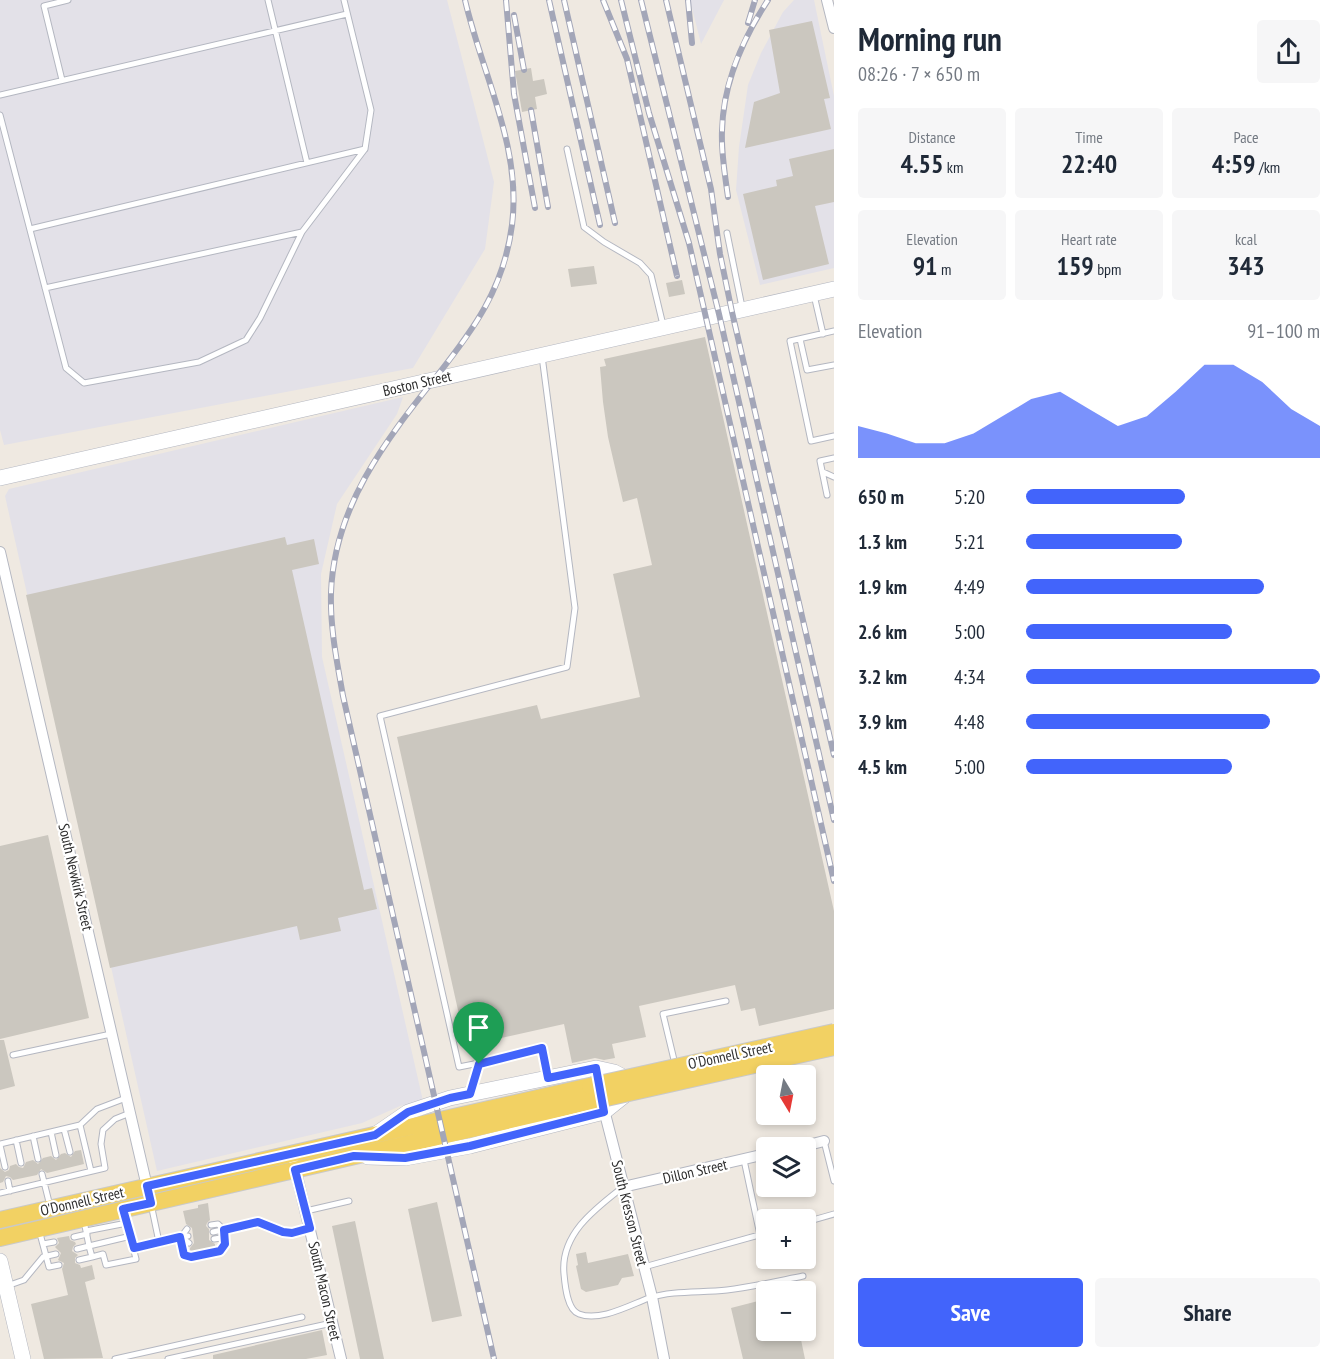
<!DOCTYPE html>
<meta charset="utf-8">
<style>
body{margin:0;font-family:"PT Sans Narrow",sans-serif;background:#f6f6f7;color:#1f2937;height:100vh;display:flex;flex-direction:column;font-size:22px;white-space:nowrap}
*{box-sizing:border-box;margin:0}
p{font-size:20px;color:#747a83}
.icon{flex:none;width:33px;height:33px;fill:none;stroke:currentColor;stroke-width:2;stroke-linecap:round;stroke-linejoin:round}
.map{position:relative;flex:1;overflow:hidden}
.sheet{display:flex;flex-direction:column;background:#fff;width:510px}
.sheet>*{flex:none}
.needle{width:39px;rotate:170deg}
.fabs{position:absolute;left:756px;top:1065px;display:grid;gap:12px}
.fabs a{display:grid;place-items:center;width:60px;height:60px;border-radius:6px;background:#fff;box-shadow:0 3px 9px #0003;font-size:30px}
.pin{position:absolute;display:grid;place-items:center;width:51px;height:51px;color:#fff;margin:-62px -26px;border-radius:50% 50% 50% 0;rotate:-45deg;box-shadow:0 0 6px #0007}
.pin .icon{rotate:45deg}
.round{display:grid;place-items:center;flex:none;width:63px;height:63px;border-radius:6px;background:#f6f6f7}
.head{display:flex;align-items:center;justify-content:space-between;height:102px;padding:0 24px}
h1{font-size:33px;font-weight:700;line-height:45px}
.stats{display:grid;grid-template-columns:repeat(3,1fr);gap:9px;height:102px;padding:6px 24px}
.stats div{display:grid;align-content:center;border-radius:6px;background:#f6f6f7;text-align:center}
.stats b{font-size:26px;font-weight:700}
.stats small{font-size:16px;font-weight:400}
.stats p{font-size:16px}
.chart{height:168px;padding:12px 24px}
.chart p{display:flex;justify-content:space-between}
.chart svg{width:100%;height:108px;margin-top:6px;fill:#4264fb;opacity:.7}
.primary-button{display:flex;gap:12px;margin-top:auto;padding:12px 24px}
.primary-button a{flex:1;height:69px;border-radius:6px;background:#4264fb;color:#fff;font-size:24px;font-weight:700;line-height:69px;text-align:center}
.primary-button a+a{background:#f6f6f7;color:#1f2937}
ul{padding:0 24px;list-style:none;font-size:20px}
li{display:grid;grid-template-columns:96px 72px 1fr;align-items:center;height:45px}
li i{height:15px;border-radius:8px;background:#4264fb}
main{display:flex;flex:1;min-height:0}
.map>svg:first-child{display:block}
.industrial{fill:#e3e1e8}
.building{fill:#cbc7bf}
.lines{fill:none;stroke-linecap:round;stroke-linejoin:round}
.lane-casing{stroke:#b4b7c1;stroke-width:7}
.street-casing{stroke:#b4b7c1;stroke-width:12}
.secondary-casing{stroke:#b4b7c1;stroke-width:16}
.primary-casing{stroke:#c9c9c9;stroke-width:18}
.lane{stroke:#fff;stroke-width:5}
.street{stroke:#fff;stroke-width:10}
.secondary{stroke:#fff;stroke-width:15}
.primary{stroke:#f2d163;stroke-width:16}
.rail-casing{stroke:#a3a6b8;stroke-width:6}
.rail{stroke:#fff;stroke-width:4;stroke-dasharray:11;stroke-linecap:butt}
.primary-bridge-casing{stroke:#c9c9c9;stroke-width:18;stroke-linecap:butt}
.primary-bridge{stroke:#f2d163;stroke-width:16}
.route-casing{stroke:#fff;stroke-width:12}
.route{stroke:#4264fb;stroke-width:8}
.labels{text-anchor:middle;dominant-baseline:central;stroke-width:4.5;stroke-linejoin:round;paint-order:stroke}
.street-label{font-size:15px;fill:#2e2e2e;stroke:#fff}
</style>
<main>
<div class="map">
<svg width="834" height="1359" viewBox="0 0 834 1359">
<rect width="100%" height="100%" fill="#efe9e1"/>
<path class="industrial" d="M0 0H447L494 182 485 249 413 368 4 445 0 430Z
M690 0H724L701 44Z
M794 0H814L834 96V268L760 285 736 190 739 147 748 85 761 53 783 12Z
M403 397 397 414 337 504 321 574 322 657 423 1101 400 1106 362 1123 157 1171 5 496 9 489Z"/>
<path class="building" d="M812 21 830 98 824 99 831 129 745 148 754 102 780 93 769 30Z
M531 68 533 81 544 79 547 94 535 97 537 109 522 112 515 71Z
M834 149V202L815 206 829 264 763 280 743 194 777 186 776 180 793 176 789 159Z
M594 266 597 284 571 287 568 269Z
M682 280 685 294 669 297 666 283Z
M705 337 834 911V1009L759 1026 755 1008 741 1011 735 985 639 1006 646 1037 612 1044 615 1058 604 1060 595 1058 572 1063 564 1024 466 1046 397 737 537 705 541 719 640 697 613 574 652 565 637 498 623 502 608 437 603 402 600 367 606 366 604 359Z
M285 537 287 545 314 539 319 564 292 570 364 890 372 888 377 909 338 918 341 931 300 940 297 926 110 968 26 595Z
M48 835 89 1018 0 1039V846Z
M0 1040H4L15 1086 0 1090Z
M81 1150 84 1164 47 1173 41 1169 37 1175 13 1180 10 1177 6 1176 3 1182 0 1183V1168L5 1172 9 1170 10 1166 16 1164 19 1167 23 1168 26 1162 33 1160 38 1164 43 1158 51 1156 56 1160 61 1154 65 1153 71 1157 75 1151Z
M437 1202 462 1316 432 1322 408 1209Z
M208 1203 210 1220 207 1223 206 1226 209 1229V1240L215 1244V1247L190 1252V1248L194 1243 192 1228 186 1224 183 1211 198 1208V1205Z
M355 1221 367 1279 384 1359H360L332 1226Z
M69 1236 70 1240 75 1242 76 1244 73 1247 72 1251 78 1255 75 1258V1263L80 1265 81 1268 92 1265 95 1279 85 1282 103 1358 44 1359 31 1304 68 1295 62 1269 64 1263 58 1260 61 1253 55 1247 59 1243 57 1238Z
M586 1252 588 1263 628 1254 634 1276 622 1278 618 1285 586 1292 581 1289 576 1266 578 1265 576 1254Z
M766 1299V1330H799L805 1359H743L731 1308Z
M322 1330 327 1355 306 1359H213V1355Z"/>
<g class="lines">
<g class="lane-casing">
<path id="lane" d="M268 0 307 163
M62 80 44 6 68 0
M0 95 347 14
M0 115 66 368 84 383 199 362 246 340 260 318 302 232 45 288
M567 149 584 227 604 242 640 263 651 275 663 325
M30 229 365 149
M302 232 365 149 371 110 344 0
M727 233 742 307
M814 295 823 334
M834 331 790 341 811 441 834 436
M800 339 807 370 834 365
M823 472 834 477
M827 495 820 461 834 458
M13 1055 111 1034
M479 1063 459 1067 380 716 567 667 575 608 542 356
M675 1064 663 1014 726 1001
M470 1092 479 1063 542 1048 548 1076
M80 1125 91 1171
M64 1129 70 1152
M51 1132 56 1155
M33 1136 38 1159
M16 1140 21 1163
M824 1141 834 1181
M0 1144 80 1125 97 1109 126 1098
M0 1145 5 1167
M744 1160 760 1235
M42 1174 50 1206
M8 1181 10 1191
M623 1187C596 1208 560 1234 564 1274 565 1285 567 1310 579 1314 600 1322 630 1305 649 1298 674 1290 701 1293 727 1290 752 1287 778 1281 803 1276
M0 1193 105 1168 101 1144 103 1130 115 1119 130 1113
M151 1204 159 1242 188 1236
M306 1211 349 1201
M806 1222 834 1214
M187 1229 181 1237 184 1255 191 1257 220 1251 225 1244 224 1230 218 1224 211 1225
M39 1230 49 1267 59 1265
M86 1231 127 1223
M213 1232 258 1222 283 1232H292L310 1228
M74 1237 87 1234
M181 1237 189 1243
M214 1239 221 1238 223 1231
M43 1244 54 1242
M133 1248 159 1242
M77 1249 89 1246 84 1221
M92 1257 103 1254 106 1265 136 1259 124 1211
M79 1260 92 1257 89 1246 131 1236
M644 1267 766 1233
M7 1286 24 1280 43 1257 56 1254
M115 1359 302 1317
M168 1359 332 1323"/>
</g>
<g class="street-casing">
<path id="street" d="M827 0 834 28
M0 552 148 1191
M603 1106 652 1297 664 1359
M797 1148 824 1141
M294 1164 341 1359
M623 1187 766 1154"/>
</g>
<g class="secondary-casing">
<path id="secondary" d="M0 478 834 289
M376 1134 408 1112 450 1098 596 1068 614 1072 631 1081
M368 1157 405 1158 470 1146 604 1112 629 1092
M0 1261 23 1359"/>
</g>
<g class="primary-casing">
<path id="primary" d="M0 1220 590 1086
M0 1238 593 1101"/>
</g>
<use href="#lane" class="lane"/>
<use href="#street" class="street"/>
<use href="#secondary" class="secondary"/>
<use href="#primary" class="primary"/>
<g class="rail-casing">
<path id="rail" d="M465 0C482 74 522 147 512 225 504 288 474 329 436 377 385 441 334 507 331 593 330 628 337 662 343 696L494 1359
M506 0 514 94 535 208
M549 0 600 225
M564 0 615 223
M603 0 627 59 677 276
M621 0 649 113 689 243 834 881
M641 0 719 314 834 820
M666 0 711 189 720 254 732 312 834 755
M688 0 692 43
M514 15 524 70
M748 23 755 0
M531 110 548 207
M728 197C725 175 721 153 722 131 723 83 742 40 768 0"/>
</g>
<use href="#rail" class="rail"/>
<g class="primary-bridge-casing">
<path id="primary-bridge" d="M590 1086 834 1032
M593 1101 834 1047"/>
</g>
<use href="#primary-bridge" class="primary-bridge"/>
</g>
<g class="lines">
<g class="route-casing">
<path id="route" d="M542 1048 548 1078 596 1068 604 1112 470 1146 405 1158 354 1156 295 1170 310 1228 292 1233 283 1232 258 1222 224 1230 225 1244 220 1251 191 1257 184 1255 180 1237 134 1248 123 1209 151 1203 147 1186 375 1135 408 1112 450 1098 470 1094 479 1064Z"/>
</g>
<use href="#route" class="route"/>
</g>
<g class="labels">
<g class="street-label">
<text transform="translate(417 383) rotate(-13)">Boston Street</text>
<text transform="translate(76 877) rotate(77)">South Newkirk Street</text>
<text transform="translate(730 1055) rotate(-12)">O'Donnell Street</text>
<text transform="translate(695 1171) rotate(-13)">Dillon Street</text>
<text transform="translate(82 1201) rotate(-13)">O'Donnell Street</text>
<text transform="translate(630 1213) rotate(76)">South Kresson Street</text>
<text transform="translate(325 1291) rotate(77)">South Macon Street</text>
</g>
</g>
</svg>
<div class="fabs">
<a><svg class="needle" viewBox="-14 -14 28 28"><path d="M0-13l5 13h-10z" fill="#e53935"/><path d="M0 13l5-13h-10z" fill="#747a83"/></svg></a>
<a><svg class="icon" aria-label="layers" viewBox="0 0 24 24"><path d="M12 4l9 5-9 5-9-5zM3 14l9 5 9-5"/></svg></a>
<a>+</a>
<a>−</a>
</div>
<div class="pin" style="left:479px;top:1064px;background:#1e9e55"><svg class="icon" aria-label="arrive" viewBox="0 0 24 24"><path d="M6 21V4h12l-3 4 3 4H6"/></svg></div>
</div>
<section class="sheet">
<div class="head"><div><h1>Morning run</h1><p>08:26 · 7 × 650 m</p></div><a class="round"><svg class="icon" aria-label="share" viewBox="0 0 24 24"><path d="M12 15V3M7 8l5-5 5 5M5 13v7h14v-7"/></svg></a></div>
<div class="stats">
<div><p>Distance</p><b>4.55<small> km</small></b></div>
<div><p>Time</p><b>22:40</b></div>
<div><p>Pace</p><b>4:59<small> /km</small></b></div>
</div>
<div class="stats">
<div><p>Elevation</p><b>91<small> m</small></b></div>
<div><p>Heart rate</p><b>159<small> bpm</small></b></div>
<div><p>kcal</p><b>343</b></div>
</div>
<div class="chart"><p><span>Elevation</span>91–100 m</p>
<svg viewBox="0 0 160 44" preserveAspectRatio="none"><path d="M0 44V31L10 34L20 38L30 38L40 34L50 27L60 20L70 17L80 24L90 31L100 27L110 17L120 6L130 6L140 13L150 24L160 31V44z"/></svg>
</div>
<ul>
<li><b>650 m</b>5:20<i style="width:54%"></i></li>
<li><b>1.3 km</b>5:21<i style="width:53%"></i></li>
<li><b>1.9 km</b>4:49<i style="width:81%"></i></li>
<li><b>2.6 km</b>5:00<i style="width:70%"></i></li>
<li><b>3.2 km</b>4:34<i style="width:100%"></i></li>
<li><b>3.9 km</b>4:48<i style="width:83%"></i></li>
<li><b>4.5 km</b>5:00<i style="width:70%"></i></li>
</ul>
<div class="primary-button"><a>Save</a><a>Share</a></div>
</section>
</main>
